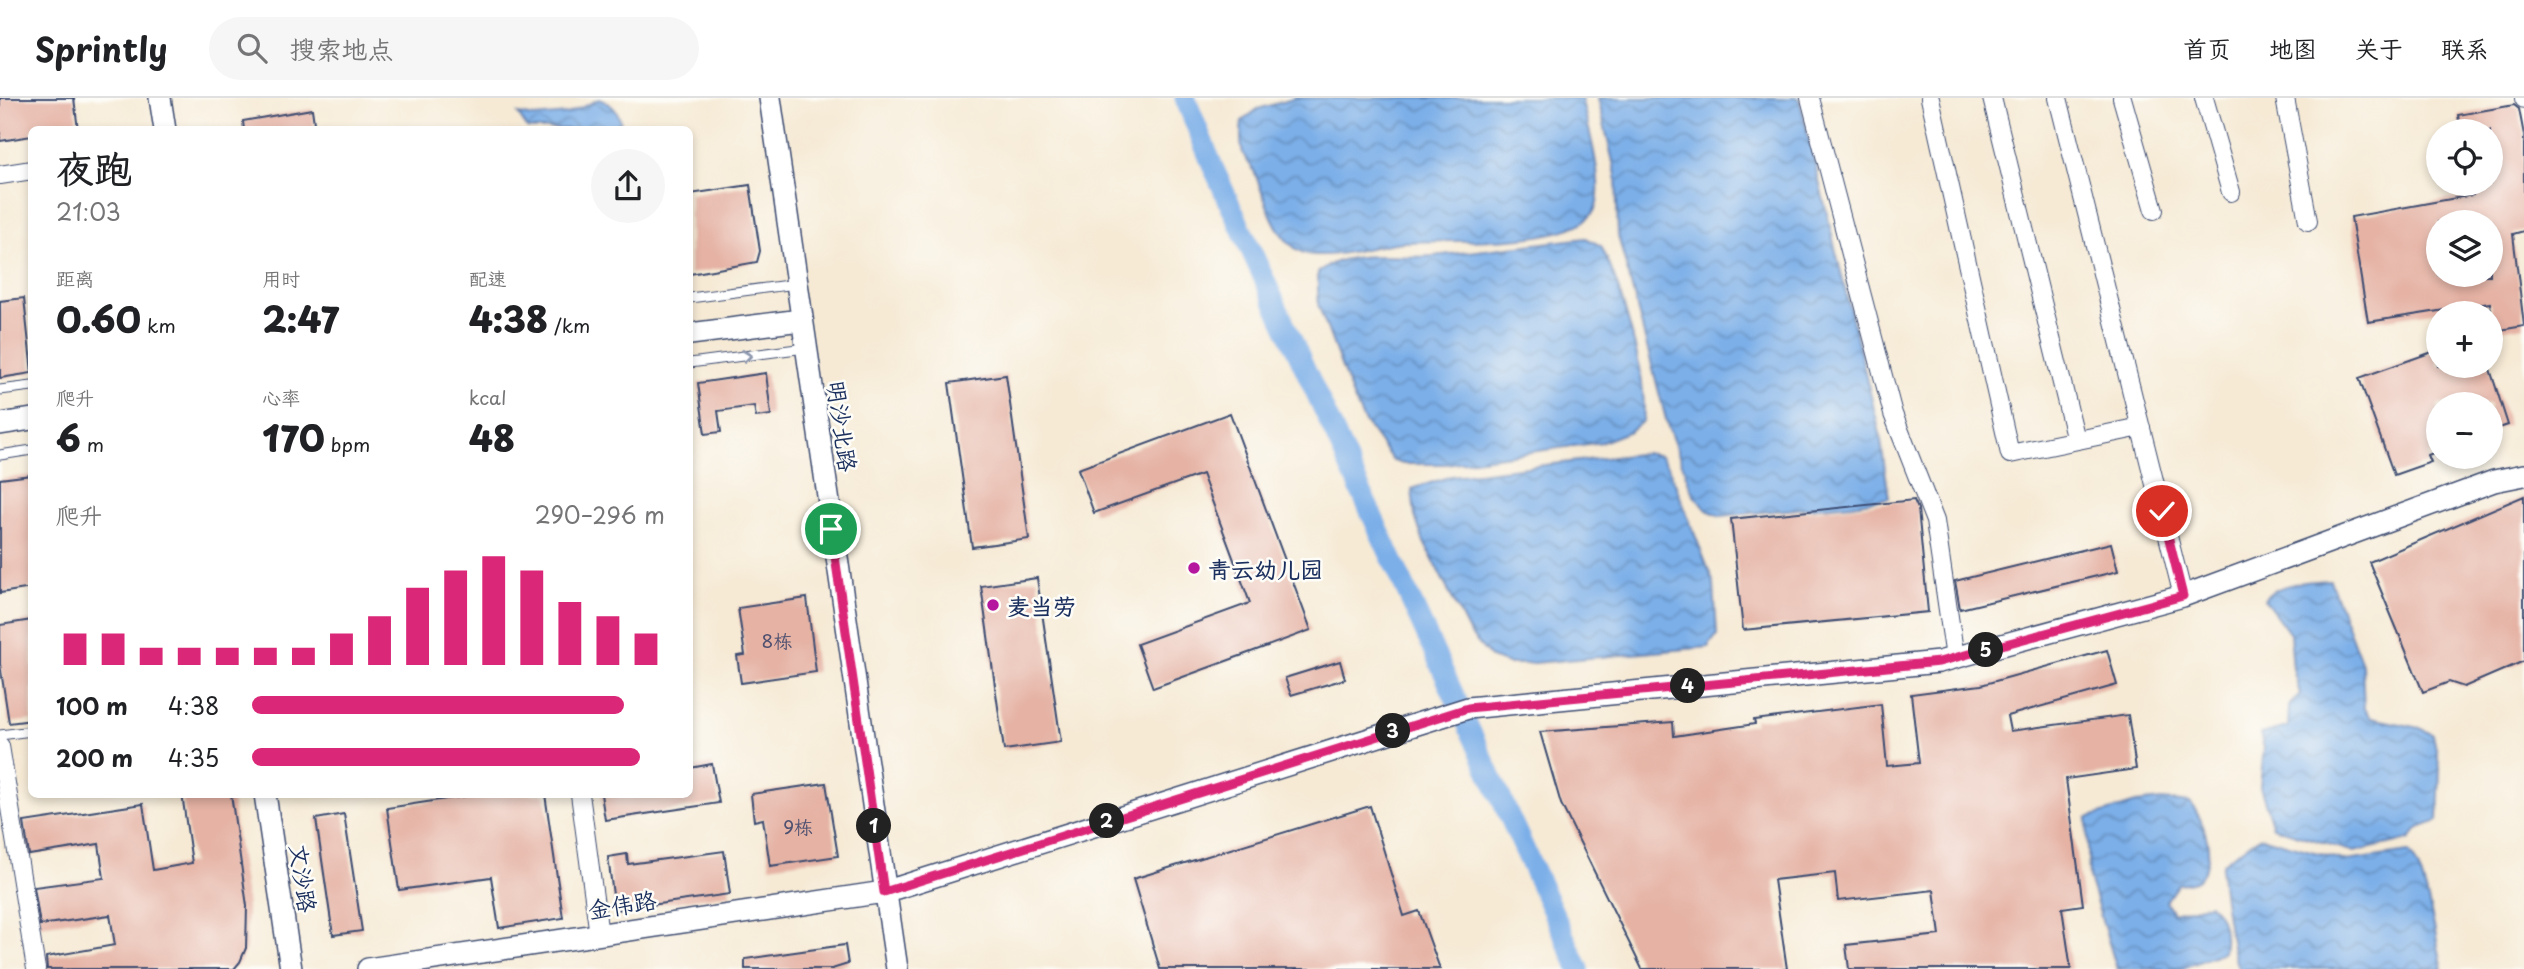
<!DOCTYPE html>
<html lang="zh">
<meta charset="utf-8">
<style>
body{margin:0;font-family:"Playpen Sans","LXGW WenKai TC",sans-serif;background:#f6f6f6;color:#202124;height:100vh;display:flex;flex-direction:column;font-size:26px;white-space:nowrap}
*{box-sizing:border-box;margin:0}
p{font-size:23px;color:#757577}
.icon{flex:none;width:38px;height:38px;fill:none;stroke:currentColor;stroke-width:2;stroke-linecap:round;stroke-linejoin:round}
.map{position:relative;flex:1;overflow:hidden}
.side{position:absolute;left:28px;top:28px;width:665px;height:672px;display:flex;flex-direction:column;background:#fff;border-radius:10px;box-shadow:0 4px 10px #0003}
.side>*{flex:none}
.buttons{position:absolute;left:2426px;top:21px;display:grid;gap:14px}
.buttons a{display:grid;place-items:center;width:77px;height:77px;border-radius:50%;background:#fff;box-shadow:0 4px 10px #0003;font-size:35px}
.pin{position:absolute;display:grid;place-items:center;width:60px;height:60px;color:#fff;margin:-30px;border:4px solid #fff;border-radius:50%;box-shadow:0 2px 7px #0007}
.km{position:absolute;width:35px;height:35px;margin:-18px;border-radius:50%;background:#222;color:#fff;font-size:19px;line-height:35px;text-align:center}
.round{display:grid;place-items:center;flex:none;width:74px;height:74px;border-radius:37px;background:#f6f6f6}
.headline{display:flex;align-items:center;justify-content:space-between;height:119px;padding:0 28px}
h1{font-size:38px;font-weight:800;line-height:52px}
.figures{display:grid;grid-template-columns:repeat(3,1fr);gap:10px;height:119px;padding:7px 28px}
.figures div{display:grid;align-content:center}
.figures b{font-size:35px;font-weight:800}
.figures small{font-size:19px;font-weight:400}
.figures p{font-size:19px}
.chart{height:196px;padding:14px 28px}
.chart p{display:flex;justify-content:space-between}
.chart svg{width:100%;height:126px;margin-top:7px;stroke:#db2777;stroke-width:6}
ul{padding:0 28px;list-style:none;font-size:23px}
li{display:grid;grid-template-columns:112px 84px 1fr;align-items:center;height:52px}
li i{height:18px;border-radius:9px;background:#db2777}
header{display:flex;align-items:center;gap:42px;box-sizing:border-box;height:98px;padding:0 35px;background:#fff;border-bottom:2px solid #e0e0e0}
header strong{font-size:33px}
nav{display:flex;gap:38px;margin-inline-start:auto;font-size:24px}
.search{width:490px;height:63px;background:#f6f6f6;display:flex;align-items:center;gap:18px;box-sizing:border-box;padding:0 24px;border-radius:38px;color:#757577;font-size:26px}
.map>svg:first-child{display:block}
.water{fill:url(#water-waves);stroke:#4c6fa3;stroke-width:2}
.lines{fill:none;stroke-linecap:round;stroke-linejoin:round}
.canal{stroke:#7cafe8;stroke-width:21}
.building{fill:#e5b2a4;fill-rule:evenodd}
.service-casing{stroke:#3c4b70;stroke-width:11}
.minor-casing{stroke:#3c4b70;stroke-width:20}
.tertiary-casing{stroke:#3c4b70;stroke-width:24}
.service{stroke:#fff;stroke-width:9}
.minor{stroke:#fff;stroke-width:18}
.tertiary{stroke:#fff;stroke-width:21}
.oneway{stroke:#8d97ae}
.route-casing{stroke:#fff;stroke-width:14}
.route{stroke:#db2777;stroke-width:9}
.poi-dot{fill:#b5179e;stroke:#fdfcf7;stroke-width:2.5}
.labels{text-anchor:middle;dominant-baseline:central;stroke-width:5;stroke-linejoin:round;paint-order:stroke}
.number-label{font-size:19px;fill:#4e5070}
.street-label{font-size:23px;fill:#1b2f5e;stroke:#fdfcf7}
.poi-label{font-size:23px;font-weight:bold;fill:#1b2f5e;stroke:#fdfcf7;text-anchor:start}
</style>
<header>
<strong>Sprintly</strong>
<div class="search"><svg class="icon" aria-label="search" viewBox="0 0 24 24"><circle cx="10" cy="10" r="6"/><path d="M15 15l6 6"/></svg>搜索地点</div>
<nav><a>首页</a><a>地图</a><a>关于</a><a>联系</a></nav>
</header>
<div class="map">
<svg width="2524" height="871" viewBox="0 0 2524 871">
<defs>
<pattern id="water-waves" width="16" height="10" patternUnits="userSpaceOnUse" patternTransform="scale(1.75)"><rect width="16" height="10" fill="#7cafe8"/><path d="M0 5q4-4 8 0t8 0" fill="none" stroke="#658fbf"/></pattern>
</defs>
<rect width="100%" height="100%" fill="#fdfcf7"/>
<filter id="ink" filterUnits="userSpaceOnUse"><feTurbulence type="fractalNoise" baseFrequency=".0143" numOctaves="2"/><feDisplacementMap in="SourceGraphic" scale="14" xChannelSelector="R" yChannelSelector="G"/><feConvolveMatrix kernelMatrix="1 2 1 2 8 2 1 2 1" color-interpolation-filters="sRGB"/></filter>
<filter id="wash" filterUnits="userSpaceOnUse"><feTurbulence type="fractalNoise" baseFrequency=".00686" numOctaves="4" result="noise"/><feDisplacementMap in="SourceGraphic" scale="28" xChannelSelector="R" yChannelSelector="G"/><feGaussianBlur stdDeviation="1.57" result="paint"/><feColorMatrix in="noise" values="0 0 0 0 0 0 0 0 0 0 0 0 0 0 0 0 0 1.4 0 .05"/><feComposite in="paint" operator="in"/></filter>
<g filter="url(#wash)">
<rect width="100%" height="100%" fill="#f6ead5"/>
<path class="water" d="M1296 0H1581C1587 24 1608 94 1593 115 1568 150 1443 141 1402 144 1374 147 1327 164 1302 154 1274 142 1265 98 1254 73 1251 67 1245 61 1243 55 1240 45 1241 32 1242 23L1258 11Z
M1598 0H1799L1880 336 1889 400 1852 406 1720 418 1707 412 1694 397 1668 329 1618 137 1616 77Z
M599 1C613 6 621 16 621 31H528L518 16 534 19 568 16Z
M1586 140 1601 148C1620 187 1649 281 1643 323L1630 333 1602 344 1445 366H1403L1393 363 1364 323 1353 299 1318 206V174C1349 149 1398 162 1434 158 1485 152 1535 146 1586 140Z
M1647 355 1660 358 1669 370 1714 486 1717 537 1708 549 1523 566H1508L1491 560 1470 536 1423 442 1415 418 1412 391 1452 378Z
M2330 482 2362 566 2364 611 2371 620 2420 630 2433 637 2440 670 2438 723 2419 730 2410 741 2354 754 2273 729 2260 689 2264 650 2260 636 2288 629 2289 608 2300 596 2293 570 2290 536 2264 501C2276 485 2310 483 2330 482Z
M2162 702 2190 705C2204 722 2218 760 2199 780 2193 786 2186 784 2178 786L2166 803 2173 815 2209 806C2224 815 2226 838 2223 854L2181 871H2117L2089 780 2087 720 2136 705Z
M2261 739 2346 763 2408 754C2426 769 2436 844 2443 871H2239C2232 859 2219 780 2222 768 2223 763 2255 741 2261 739Z"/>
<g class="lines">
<path class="canal" d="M1185 0 1213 69 1579 871"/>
</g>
<g id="blocks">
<path class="building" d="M0 0H74L78 32H32V38L0 43Z
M2514 7 2519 11 2524 37V133L2513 136 2524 228 2494 233 2490 205 2368 224 2351 119 2473 97 2471 86H2490V33H2461L2458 17ZM2438 124H2490V177H2438Z
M312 11 315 32H244L243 23Z
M750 87 760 153 757 164 690 176V96Z
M24 200 32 275 0 280V203Z
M2438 252V268H2489L2508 327 2490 333V306H2438V353L2428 357 2431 364 2394 377 2359 280Z
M766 275 771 317 756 319 754 308 718 313 721 334 705 336 698 285Z
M1006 277 1029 441 972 449 949 285Z
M1230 315 1311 532 1153 590 1137 546 1250 505 1202 376 1094 415 1078 371Z
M32 377V490L0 495V381Z
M2524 398V563L2464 589 2449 584 2423 594 2369 464Z
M1914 402 1918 411 1928 514 1743 532 1731 421Z
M2111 445 2118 473 1960 511 1955 483Z
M1037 480 1061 644 1004 652 981 488Z
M807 500 816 574 741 585 737 558 745 557 738 510Z
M32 522V622L9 625 0 566V527Z
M2107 552 2117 587 2007 618 2010 633 2128 617 2136 671 2066 681 2083 807 2062 810 2071 871H1849L1846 847 1940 837 1934 792 1838 803 1835 775 1774 782 1787 871H1642L1561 706 1540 634 1673 624 1674 638 1755 626 1754 622 1881 606 1887 668 1919 665 1911 596 1981 587Z
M1340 563 1345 581 1291 597 1285 580Z
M712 666 719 705 605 722 601 696H690V670Z
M826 685 838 758 770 768 763 721 754 723 751 696Z
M182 696H231L247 808 246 850 240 864 234 871H47L46 859 115 847 110 817 40 827 34 789 104 780 99 746 29 757 24 724 143 706 153 772 192 765Z
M479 696H545L563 820 499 830 491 779 399 792 387 710Z
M1370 708 1404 818 1419 813 1440 871H1160L1133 781Z
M344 716 362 833 333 837 316 721Z
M724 753 730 796 615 812 608 759 627 756 628 766Z
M845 847 848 866 832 871H745V861Z"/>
</g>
</g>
<g filter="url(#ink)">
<use href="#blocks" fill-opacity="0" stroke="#3c4b70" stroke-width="2"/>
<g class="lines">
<g class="service-casing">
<path id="service" d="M690 200 796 186
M690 265 805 250
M0 292 32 288
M0 357 32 352
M0 637 32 633"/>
</g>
<g class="minor-casing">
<path id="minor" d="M1810 0 1893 316 1935 423 1955 560
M1930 0 2010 356 2141 329
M1992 0 2076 342
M2058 0 2183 498
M2122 0 2154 112
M2204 0 2231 94
M2285 0 2308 123
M2524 0V1
M0 77 32 72
M0 648 36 871
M580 696 599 837"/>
</g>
<g class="tertiary-casing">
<path id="tertiary" d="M160 0 165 32
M770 0 897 871
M690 236 801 222
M0 326 32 321
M265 696 291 871
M368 871 884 794 1468 610 1939 564 2183 498 2494 383 2524 377"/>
</g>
<use href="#service" class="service"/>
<use href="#minor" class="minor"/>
<use href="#tertiary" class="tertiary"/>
</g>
<defs><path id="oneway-chevron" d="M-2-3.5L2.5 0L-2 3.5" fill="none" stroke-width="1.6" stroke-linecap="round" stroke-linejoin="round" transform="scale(1.75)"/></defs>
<use class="oneway" href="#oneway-chevron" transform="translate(747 258) rotate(-7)"/>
</g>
<g class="lines" filter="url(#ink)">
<g class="route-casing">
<path id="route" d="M831 431 884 794 1468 610 1939 564 2183 498 2162 413"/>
</g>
<use href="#route" class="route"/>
</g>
<g class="poi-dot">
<circle cx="1194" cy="470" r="7"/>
<circle cx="993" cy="507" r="7"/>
</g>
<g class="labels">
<g class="number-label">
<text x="777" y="542">8栋</text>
<text x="798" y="728">9栋</text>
</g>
<g class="street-label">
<text transform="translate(843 328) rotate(82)">明沙北路</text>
<text transform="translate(304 780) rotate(82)">文沙路</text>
<text transform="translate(622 806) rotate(-9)">金伟路</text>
</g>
<g class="poi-label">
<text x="1208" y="470">青云幼儿园</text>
<text x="1007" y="507">麦当劳</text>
</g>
</g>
</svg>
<div class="buttons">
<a><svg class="icon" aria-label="locate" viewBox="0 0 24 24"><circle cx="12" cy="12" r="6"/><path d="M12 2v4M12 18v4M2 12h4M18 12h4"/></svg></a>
<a><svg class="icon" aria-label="layers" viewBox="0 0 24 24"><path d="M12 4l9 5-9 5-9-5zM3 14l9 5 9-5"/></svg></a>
<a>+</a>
<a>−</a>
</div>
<div class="pin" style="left:831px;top:431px;background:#1e9e55"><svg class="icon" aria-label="arrive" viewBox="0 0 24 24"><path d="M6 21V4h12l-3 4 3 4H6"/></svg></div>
<div class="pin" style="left:2162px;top:413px;background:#d93025"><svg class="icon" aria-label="check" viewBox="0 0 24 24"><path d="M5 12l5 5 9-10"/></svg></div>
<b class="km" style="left:874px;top:728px">1</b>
<b class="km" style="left:1107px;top:723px">2</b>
<b class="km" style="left:1393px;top:633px">3</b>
<b class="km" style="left:1688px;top:588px">4</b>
<b class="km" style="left:1986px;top:552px">5</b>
<section class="side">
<div class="headline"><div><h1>夜跑</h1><p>21:03</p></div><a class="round"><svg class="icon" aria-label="share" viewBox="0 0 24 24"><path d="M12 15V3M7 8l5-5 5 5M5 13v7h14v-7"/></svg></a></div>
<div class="figures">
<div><p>距离</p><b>0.60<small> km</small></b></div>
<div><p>用时</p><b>2:47</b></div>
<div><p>配速</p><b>4:38<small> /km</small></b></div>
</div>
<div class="figures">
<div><p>爬升</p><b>6<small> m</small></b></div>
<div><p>心率</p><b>170<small> bpm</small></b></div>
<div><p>kcal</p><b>48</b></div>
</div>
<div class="chart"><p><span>爬升</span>290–296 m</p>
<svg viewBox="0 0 160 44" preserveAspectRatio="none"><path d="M5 44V33M15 44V33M25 44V38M35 44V38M45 44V38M55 44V38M65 44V38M75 44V33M85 44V27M95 44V17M105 44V11M115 44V6M125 44V11M135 44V22M145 44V27M155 44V33"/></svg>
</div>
<ul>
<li><b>100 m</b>4:38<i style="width:90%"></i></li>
<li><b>200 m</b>4:35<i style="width:94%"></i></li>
</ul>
</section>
</div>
